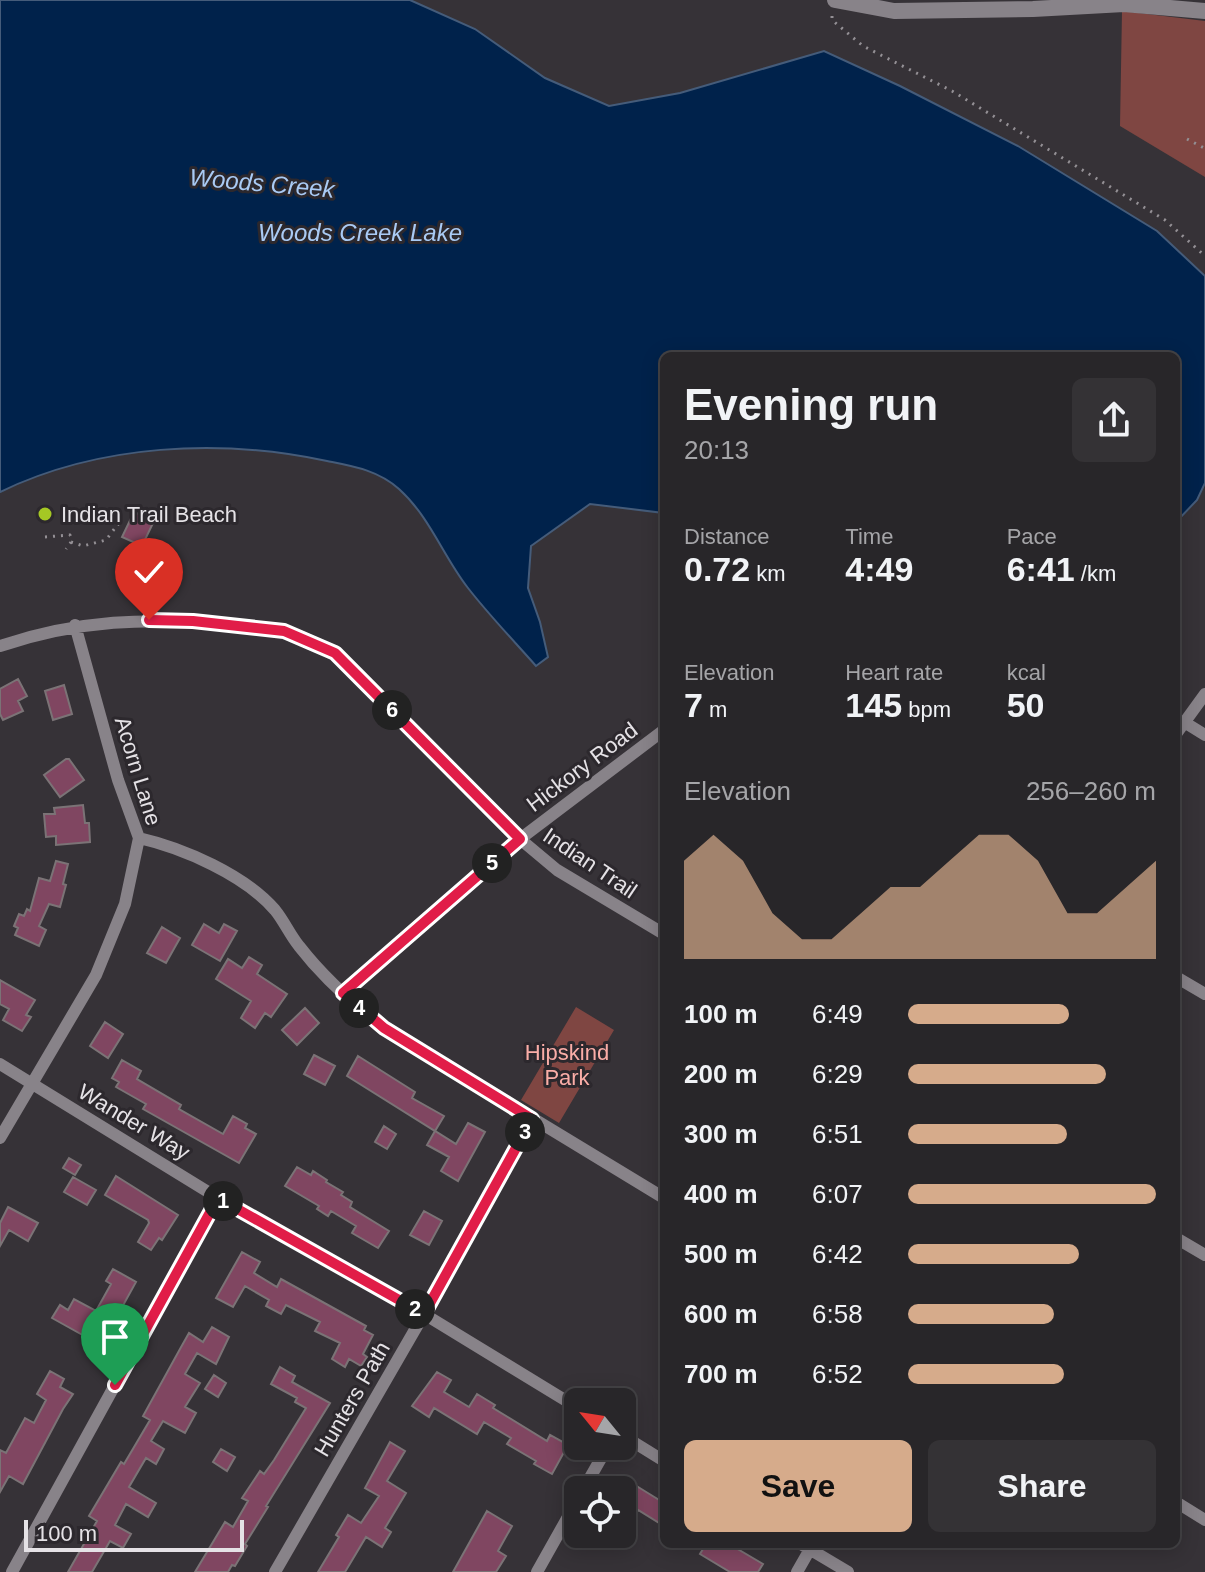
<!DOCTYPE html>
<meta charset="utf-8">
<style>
body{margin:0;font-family:Arial,sans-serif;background:#343235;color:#f1f3f6;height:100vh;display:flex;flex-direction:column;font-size:30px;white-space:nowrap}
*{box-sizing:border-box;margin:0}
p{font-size:26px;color:#a5a5a8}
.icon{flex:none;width:44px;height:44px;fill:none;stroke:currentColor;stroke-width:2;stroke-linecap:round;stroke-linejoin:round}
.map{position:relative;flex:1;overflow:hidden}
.panel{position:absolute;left:660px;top:352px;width:520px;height:1196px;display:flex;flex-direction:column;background:#282629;border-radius:12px;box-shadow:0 4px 20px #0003,0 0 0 2px #444346}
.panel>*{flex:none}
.needle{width:52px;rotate:300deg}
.buttons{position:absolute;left:564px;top:1388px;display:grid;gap:16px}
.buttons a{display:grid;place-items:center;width:72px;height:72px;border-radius:12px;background:#282629;box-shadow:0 4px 20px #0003,0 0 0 2px #444346;font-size:40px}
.scale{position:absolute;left:24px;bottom:20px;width:220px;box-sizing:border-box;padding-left:8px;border:4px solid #e5e2e6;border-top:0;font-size:22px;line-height:28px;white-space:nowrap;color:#e5e2e6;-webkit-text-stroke:6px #2c282d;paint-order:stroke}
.pin{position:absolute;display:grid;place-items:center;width:68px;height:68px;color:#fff;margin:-82px -34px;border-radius:50% 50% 50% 0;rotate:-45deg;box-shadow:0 0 8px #0007}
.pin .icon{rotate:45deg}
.km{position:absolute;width:40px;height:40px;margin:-20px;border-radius:50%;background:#222;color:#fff;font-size:22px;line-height:40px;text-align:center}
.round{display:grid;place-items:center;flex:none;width:84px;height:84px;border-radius:12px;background:#343235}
.headline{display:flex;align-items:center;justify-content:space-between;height:136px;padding:0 24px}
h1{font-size:44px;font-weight:700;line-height:60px}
.figures{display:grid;grid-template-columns:repeat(3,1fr);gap:12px;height:136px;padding:8px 24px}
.figures div{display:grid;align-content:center}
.figures b{font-size:34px;font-weight:700}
.figures small{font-size:22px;font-weight:400}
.figures p{font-size:22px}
.chart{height:224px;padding:16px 24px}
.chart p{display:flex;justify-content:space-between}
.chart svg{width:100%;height:144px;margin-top:8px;fill:#d6ab8b;opacity:.7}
.cta{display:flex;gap:16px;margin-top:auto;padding:16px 24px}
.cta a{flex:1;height:92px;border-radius:12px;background:#d6ab8b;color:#111;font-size:32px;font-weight:700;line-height:92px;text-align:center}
.cta a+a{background:#343235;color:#f1f3f6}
ul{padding:0 24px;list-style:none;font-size:26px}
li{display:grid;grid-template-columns:128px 96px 1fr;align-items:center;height:60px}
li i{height:20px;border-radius:10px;background:#d6ab8b}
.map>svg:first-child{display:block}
.green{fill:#7f4642}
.water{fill:#00224b;stroke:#455c7a;stroke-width:2}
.building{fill:#804661;stroke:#7b7376;stroke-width:2}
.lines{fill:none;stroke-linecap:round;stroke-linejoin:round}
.path{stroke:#949095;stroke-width:3;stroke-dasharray:2 6;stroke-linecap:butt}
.street{stroke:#888389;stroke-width:12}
.secondary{stroke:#888389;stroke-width:16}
.route-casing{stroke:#fff;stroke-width:16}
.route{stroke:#e11d48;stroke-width:10}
.poi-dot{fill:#a5c824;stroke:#2c282d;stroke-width:3}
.labels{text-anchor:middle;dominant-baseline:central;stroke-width:6;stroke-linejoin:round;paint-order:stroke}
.poi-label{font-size:22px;fill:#e5e2e6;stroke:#2c282d;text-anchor:start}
.street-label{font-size:22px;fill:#e5e2e6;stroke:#2c282d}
.park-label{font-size:22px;fill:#faada7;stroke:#2c282d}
.water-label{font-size:24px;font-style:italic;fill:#a9caf4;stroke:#2c282d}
</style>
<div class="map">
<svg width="1205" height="1572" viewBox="0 0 1205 1572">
<rect width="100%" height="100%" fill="#363237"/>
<path class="green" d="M1122 11 1205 21V177L1120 126Z
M576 1007 614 1030 559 1123 521 1100Z"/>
<path class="water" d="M0 0H410L475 29 545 78 609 106 680 93 824 51 900 86 1018 146 1157 231 1205 276V483L1197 500 1176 522V356H664V513L590 504 531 546 528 588 540 622 548 657 536 666C513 640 489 615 468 588 443 556 430 517 399 489 378 470 352 466 327 461 220 438 99 444 0 492Z"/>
<path class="building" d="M134 512 154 521 142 546 122 537Z
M18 679 27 696 18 701 23 711 3 720 0 714V689Z
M64 685 72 714 53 720 45 691Z
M66 759H69L84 780 60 797 44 775Z
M83 805 85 823H89L90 842 56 845V836L46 837 44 814H55L54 808Z
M56 861 68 864 63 884 66 885 60 907 49 904 39 926 46 930 39 946 15 935 18 928 14 926 19 914 24 916 27 909 30 911 39 878 50 881Z
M204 924 219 933 224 924 237 931 220 961 192 945Z
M162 927 180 938 166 963 147 953Z
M249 957 262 965 257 974 287 994 271 1017 265 1013 255 1028 241 1018 251 1001 216 979 228 959 242 968Z
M0 980 35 1000 26 1015 31 1017 22 1031 3 1020 9 1009 0 1004Z
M305 1008 319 1023 297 1045 282 1030Z
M105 1022 123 1034 108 1058 90 1046Z
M314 1055 335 1066 325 1085 304 1074Z
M358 1056 415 1092 412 1098 444 1116 435 1131 347 1076Z
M122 1060 141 1071 137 1079 181 1105 179 1109 223 1134 233 1116 247 1124 245 1128 256 1134 239 1163 143 1109 146 1104 116 1087 119 1082 112 1078Z
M468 1123 485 1132 458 1181 441 1171 449 1157 427 1145 435 1131 456 1144Z
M384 1126 396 1134 387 1149 375 1142Z
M69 1158 81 1165 75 1175 63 1168Z
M297 1167 311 1175 313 1171 327 1180 326 1182 343 1192 341 1195 352 1202 350 1207 389 1231 378 1248 352 1233 356 1226 331 1211 328 1216 317 1209 319 1206 285 1186Z
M116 1176 178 1215 162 1240 159 1238 151 1250 138 1242 149 1223 148 1220 105 1195Z
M73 1177 96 1190 87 1205 64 1192Z
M8 1207 38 1223 28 1241 9 1230 0 1246V1223Z
M424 1211 442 1221 429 1245 410 1235Z
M242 1252 260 1262 254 1273 277 1287 281 1279 366 1326 364 1330 373 1335 363 1354 367 1357 361 1366 349 1359 345 1367 332 1359 340 1343 315 1331 320 1322 286 1305 281 1314 266 1306 269 1300 245 1286 233 1307 216 1298Z
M113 1269 136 1282 105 1338 93 1331 88 1338 52 1318 60 1305 68 1310 74 1299 96 1311 111 1284 106 1281Z
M212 1327 229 1337 216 1364 197 1353 185 1374 200 1383 185 1407 196 1413 185 1433 163 1421 151 1441 164 1449 156 1464 146 1458 129 1487 156 1503 148 1517 126 1504 115 1525 131 1534 123 1548 110 1541 92 1572H68L97 1521 89 1516 121 1462 124 1464 150 1420 143 1416 180 1349 189 1333 203 1342Z
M280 1367 295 1376 292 1382 330 1403 266 1506 268 1507 245 1544 247 1546 235 1566 232 1565 228 1572H195L225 1522 233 1527 248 1501 242 1498 260 1471 264 1474 274 1460 306 1408 295 1402 297 1398 271 1384Z
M50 1371 64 1379 60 1387 73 1394 63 1409 23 1484 9 1476 0 1492V1450L6 1453 25 1418 34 1423 46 1400 37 1394Z
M437 1372 451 1380 444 1392 469 1407 477 1394 495 1405 493 1408 547 1441 550 1435 568 1445 552 1474 534 1464 536 1461 507 1444 511 1438 484 1422 477 1434 434 1408 429 1417 412 1406Z
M214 1375 226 1383 218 1397 205 1389Z
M390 1442 405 1451 387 1481 406 1493 385 1528 391 1532 382 1547 366 1537 345 1572H318L339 1537 336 1535 348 1515 361 1523 379 1496 365 1488Z
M221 1449 235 1457 227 1471 213 1462Z
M630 1482 664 1503V1526L638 1510 622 1536V1495Z
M487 1511 512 1526 498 1551 506 1556 496 1572H453Z
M706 1544H729L763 1564 758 1572H730L700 1554Z"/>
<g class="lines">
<path class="path" d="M832 16V20L863 46 952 91 1165 220 1205 256
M1187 139 1204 148 1205 146
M45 537 70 535 71 542 66 549
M71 542 83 546 106 540 118 524 124 526"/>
<path class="street" d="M0 646C77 620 149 617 229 625 247 626 267 627 284 631 302 635 318 645 335 653L520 839 557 870 664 934
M1184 722 1205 735
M1176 734 1205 694
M139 838C183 848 245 875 275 910 284 921 290 935 299 946 323 977 353 1004 384 1028L664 1198
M1176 977 1205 994
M343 993 520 839 664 730
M0 1064 218 1198 424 1314 578 1408
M0 1138 96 975 125 904 139 838 118 780 75 625
M1176 1238 1205 1255
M622 1435 664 1461
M583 1490 608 1446
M1176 1502 1205 1520
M801 1544 848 1572
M12 1572 218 1198
M275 1572 424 1314 532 1119
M537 1572 578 1499
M797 1572 813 1544"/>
<path class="secondary" d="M835 0 894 11 1033 9 1124 4 1205 11"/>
</g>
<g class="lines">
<g class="route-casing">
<path id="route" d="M115 1385 218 1198 424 1314 532 1119 384 1028 343 993 520 839 335 653 284 631 193 621 149 620"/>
</g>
<use href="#route" class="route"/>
</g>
<circle class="poi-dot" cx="45" cy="514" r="8"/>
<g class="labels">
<g class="poi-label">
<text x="61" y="514">Indian Trail Beach</text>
</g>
<g class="street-label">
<text transform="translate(582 767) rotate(-37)">Hickory Road</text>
<text transform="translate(138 771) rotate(73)">Acorn Lane</text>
<text transform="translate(590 863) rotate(34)">Indian Trail</text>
<text transform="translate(134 1122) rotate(31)">Wander Way</text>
<text transform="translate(352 1399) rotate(-60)">Hunters Path</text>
</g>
<g class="park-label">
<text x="567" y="1052">Hipskind<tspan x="567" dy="25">Park</tspan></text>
</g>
<g class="water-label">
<text transform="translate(262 183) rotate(5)">Woods Creek</text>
<text x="360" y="232">Woods Creek Lake</text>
</g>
</g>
</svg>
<div class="buttons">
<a><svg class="needle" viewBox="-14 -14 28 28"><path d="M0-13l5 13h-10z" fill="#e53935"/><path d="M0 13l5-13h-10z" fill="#a5a5a8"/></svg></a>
<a><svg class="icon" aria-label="locate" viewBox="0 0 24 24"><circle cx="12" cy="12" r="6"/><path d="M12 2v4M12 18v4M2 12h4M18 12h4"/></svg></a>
</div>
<div class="scale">100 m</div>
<div class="pin" style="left:115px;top:1385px;background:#1e9e55"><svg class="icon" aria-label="arrive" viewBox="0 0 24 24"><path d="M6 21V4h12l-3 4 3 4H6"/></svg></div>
<div class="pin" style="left:149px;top:620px;background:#d93025"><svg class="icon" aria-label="check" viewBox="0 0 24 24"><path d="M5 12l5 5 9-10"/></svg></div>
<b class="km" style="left:223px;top:1201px">1</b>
<b class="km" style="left:415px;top:1309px">2</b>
<b class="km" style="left:525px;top:1132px">3</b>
<b class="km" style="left:359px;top:1008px">4</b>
<b class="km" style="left:492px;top:863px">5</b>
<b class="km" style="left:392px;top:710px">6</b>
<section class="panel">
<div class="headline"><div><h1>Evening run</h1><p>20:13</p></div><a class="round"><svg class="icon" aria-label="share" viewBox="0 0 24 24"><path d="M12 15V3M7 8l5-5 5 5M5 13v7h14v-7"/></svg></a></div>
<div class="figures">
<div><p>Distance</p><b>0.72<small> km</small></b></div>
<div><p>Time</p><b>4:49</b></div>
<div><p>Pace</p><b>6:41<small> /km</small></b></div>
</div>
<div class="figures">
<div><p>Elevation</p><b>7<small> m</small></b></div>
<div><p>Heart rate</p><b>145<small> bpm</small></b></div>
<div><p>kcal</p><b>50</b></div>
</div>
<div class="chart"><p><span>Elevation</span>256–260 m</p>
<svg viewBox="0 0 160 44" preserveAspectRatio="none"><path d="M0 44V14L10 6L20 14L30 30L40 38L50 38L60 30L70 22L80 22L90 14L100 6L110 6L120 14L130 30L140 30L150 22L160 14V44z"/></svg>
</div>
<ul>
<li><b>100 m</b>6:49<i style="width:65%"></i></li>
<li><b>200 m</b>6:29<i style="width:80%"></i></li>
<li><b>300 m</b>6:51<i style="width:64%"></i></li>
<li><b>400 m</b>6:07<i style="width:100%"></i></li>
<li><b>500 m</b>6:42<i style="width:69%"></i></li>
<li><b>600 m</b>6:58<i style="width:59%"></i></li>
<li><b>700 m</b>6:52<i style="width:63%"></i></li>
</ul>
<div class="cta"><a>Save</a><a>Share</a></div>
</section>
</div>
